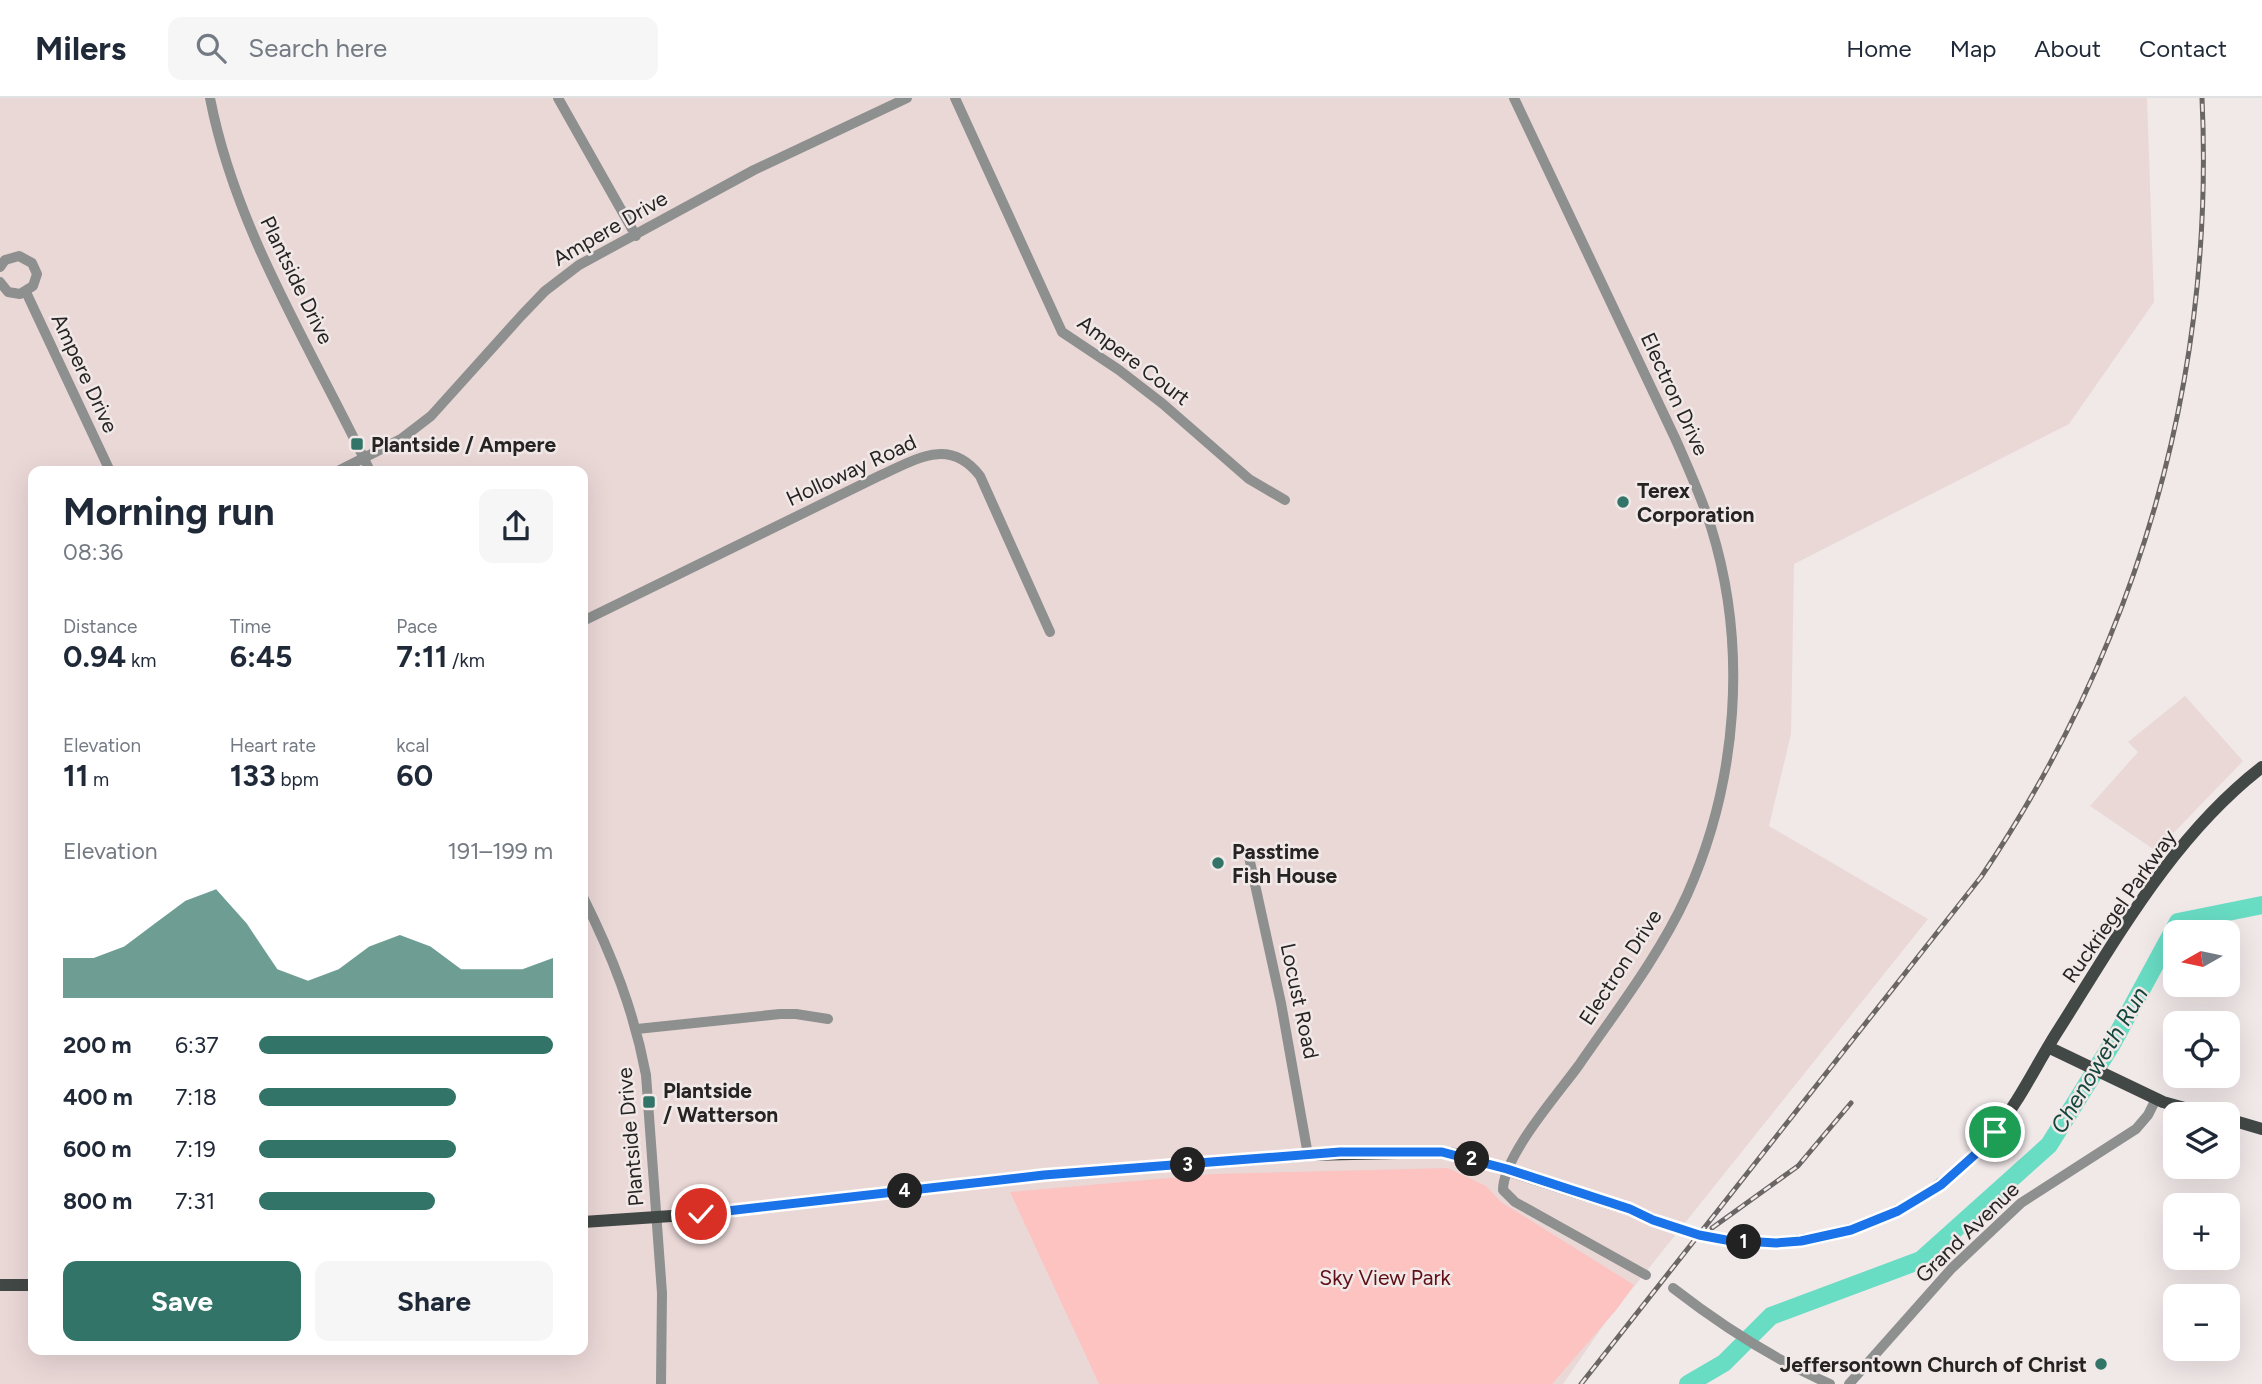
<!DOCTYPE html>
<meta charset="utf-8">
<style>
body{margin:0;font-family:Figtree,sans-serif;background:#f6f6f7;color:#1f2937;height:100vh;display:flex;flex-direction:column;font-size:26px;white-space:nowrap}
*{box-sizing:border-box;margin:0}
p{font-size:23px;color:#747a83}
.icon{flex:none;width:38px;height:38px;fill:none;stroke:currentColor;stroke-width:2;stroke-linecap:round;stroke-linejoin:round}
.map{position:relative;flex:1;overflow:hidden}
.drawer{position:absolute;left:28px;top:368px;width:560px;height:889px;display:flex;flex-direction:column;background:#fff;border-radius:14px;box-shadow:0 7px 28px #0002}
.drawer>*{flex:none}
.needle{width:46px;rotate:261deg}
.buttons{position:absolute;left:2163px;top:822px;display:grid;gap:14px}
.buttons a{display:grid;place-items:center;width:77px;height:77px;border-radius:14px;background:#fff;box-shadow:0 7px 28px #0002;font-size:35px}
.pin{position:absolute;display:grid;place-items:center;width:60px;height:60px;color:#fff;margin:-30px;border:4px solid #fff;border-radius:50%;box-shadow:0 2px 7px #0007}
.km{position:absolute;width:35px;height:35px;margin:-18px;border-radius:50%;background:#222;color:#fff;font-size:19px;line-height:35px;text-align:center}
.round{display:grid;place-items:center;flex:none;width:74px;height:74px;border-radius:14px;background:#f6f6f7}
.headline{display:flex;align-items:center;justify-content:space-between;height:119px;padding:0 35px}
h1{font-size:38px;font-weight:700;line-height:52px}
.metrics{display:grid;grid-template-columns:repeat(3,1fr);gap:10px;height:119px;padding:7px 35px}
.metrics div{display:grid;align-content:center}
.metrics b{font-size:30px;font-weight:700}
.metrics small{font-size:19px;font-weight:400}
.metrics p{font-size:19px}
.chart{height:196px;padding:14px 35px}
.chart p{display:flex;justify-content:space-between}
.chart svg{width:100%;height:126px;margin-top:7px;fill:#327568;opacity:.7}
.button{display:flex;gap:14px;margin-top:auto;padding:14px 35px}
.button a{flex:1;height:80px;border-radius:14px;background:#327568;color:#fff;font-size:28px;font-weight:700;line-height:80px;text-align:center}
.button a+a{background:#f6f6f7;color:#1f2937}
ul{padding:0 35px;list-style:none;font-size:23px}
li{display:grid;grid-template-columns:112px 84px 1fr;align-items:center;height:52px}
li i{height:18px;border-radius:9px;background:#327568}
header{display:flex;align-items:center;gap:42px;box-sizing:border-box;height:98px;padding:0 35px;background:#fff;border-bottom:2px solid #e0e1e3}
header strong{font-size:33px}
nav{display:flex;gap:38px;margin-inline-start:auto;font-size:24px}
.search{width:490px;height:63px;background:#f6f6f7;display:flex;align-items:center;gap:18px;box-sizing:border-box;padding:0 24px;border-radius:14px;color:#747a83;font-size:26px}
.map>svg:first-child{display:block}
.built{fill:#ead8d7;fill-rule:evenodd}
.green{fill:#fcc3c1}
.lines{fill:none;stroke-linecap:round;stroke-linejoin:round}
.river{stroke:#69dcc4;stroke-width:18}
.minor{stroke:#8d908f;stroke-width:10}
.major{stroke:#424846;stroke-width:12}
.rail-casing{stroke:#6b6666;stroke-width:5}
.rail{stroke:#f1e8e8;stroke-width:2.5;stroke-dasharray:8;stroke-linecap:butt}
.major-bridge{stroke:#424846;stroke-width:12}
.route-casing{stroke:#fff;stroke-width:14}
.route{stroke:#1a73e8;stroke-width:9}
.poi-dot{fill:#327568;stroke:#f1e8e8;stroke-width:2.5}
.labels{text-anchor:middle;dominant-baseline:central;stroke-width:5;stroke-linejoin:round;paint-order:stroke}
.street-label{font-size:21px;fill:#262323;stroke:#f1e8e8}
.poi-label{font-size:21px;font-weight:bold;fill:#262323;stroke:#f1e8e8;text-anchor:start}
.park-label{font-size:21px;fill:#600f17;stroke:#f1e8e8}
.water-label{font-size:23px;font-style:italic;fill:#12463c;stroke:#f1e8e8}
</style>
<header>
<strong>Milers</strong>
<div class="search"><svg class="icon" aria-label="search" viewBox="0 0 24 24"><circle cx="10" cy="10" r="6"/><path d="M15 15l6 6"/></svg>Search here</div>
<nav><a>Home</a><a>Map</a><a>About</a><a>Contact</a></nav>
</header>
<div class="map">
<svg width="2262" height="1286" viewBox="0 0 2262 1286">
<rect width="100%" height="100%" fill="#f1e8e8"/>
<path class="built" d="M0 0H2147L2154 204 2069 326 1794 466 1791 636 1769 728 1928 821 1605 1225 1563 1286H0ZM33 373H583V1251H33Z
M2185 598 2243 663 2156 753 2090 708 2138 654 2128 644Z"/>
<path class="green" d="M1448 1070 1486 1088 1501 1104 1634 1187 1617 1211 1552 1286H1099L1010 1094 1214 1076Z"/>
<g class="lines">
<path class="river" d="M1688 1286 1724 1265 1771 1218 1921 1162 2049 1047 2112 946 2178 824 2262 807"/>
<path class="minor" d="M210 0C236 134 312 251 370 373
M558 0 636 138
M955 0 1062 234 1119 272 1163 306 1249 381 1285 402
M1514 0 1675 340C1688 369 1701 398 1711 429 1748 548 1738 683 1687 797 1659 858 1617 912 1579 967 1558 996 1503 1058 1503 1092L1515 1104 1646 1177
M0 169 5 162 19 158 32 165 37 176 33 188 20 196 8 194 0 184
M26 194 110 373
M338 373 401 341 431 318 521 218 545 193 579 167 754 72 907 0
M583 523 879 378C915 362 949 338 980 378L1050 534
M1249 759 1281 905 1308 1057
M583 799C612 857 634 913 646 977L662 1195 661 1286
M637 931 780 916H796L828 921
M1673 1190C1722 1228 1773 1261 1830 1286
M1849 1286 1952 1170 2021 1105 2136 1031 2148 1017 2156 1001"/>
<path class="major" d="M2048 949 2163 1004 2210 1017
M2228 1021 2262 1031
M583 1124 701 1116 1044 1077 1308 1057 1442 1054 1460 1057 1637 1114
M1759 1145C1850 1145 1937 1106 1994 1034 2020 1003 2037 965 2059 931 2118 838 2173 738 2262 669
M0 1187H33"/>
<g class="rail-casing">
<path id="rail" d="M1712 1130 1798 1068 1851 1005
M1581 1286 1981 779C2138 547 2215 280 2202 0"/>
</g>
<use href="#rail" class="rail"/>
<path class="major-bridge" d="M1637 1114C1676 1133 1716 1143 1759 1145"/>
</g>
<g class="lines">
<g class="route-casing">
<path id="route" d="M701 1116 1044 1077 1340 1054H1442L1507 1071 1630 1111 1653 1122 1699 1137 1726 1142 1776 1145 1801 1143 1851 1132 1898 1113 1941 1087 1979 1053 1995 1034"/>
</g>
<use href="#route" class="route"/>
</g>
<g class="poi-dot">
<rect x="350" y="339" width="14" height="14" rx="3.5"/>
<circle cx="1623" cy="404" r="7"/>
<circle cx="1218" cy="765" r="7"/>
<rect x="642" y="997" width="14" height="14" rx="3.5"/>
<circle cx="2101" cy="1266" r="7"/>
</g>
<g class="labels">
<g class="street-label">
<text transform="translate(610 130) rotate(-30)">Ampere Drive</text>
<text transform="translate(297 182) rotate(64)">Plantside Drive</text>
<text transform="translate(1134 262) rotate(37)">Ampere Court</text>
<text transform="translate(85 275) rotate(65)">Ampere Drive</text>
<text transform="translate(1675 296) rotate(65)">Electron Drive</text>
<text transform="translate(851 372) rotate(-25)">Holloway Road</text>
<text transform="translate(2119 808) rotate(-55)">Ruckriegel Parkway</text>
<text transform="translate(1620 869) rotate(-57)">Electron Drive</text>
<text transform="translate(1300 903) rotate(78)">Locust Road</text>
<text transform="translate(630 1039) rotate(-95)">Plantside Drive</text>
<text transform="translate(1967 1134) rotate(-44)">Grand Avenue</text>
</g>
<g class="poi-label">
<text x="371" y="346">Plantside / Ampere</text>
<text x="1637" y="392">Terex<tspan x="1637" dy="24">Corporation</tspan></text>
<text x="1232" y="753">Passtime<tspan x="1232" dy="24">Fish House</tspan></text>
<text x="663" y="992">Plantside<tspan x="663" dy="24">/ Watterson</tspan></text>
<text x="2087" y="1266" text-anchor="end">Jeffersontown Church of Christ</text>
</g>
<g class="park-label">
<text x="1385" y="1179">Sky View Park</text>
</g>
<g class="water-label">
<text transform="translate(2099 962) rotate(-59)">Chenoweth Run</text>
</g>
</g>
</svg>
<div class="buttons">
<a><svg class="needle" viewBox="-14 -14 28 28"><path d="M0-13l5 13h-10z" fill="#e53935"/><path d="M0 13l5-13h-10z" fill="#747a83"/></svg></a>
<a><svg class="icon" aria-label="locate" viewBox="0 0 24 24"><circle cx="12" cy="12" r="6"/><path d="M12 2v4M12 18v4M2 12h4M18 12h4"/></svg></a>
<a><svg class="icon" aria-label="layers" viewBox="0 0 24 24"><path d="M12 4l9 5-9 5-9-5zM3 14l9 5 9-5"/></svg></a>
<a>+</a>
<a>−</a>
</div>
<div class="pin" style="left:1995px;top:1034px;background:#1e9e55"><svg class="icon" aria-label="arrive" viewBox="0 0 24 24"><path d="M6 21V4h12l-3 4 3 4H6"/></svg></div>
<div class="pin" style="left:701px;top:1116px;background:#d93025"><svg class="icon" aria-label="check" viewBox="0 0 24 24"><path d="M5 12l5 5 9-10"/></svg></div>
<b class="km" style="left:1744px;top:1144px">1</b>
<b class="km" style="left:1472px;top:1061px">2</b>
<b class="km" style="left:1188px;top:1067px">3</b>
<b class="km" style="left:905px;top:1093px">4</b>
<section class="drawer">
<div class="headline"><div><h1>Morning run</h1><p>08:36</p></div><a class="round"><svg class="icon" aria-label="share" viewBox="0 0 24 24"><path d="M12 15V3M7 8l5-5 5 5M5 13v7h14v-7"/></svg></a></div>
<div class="metrics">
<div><p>Distance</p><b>0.94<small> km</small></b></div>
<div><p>Time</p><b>6:45</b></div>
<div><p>Pace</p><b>7:11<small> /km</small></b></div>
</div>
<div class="metrics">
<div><p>Elevation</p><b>11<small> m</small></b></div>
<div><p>Heart rate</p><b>133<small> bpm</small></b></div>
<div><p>kcal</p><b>60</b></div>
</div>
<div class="chart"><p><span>Elevation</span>191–199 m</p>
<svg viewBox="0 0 160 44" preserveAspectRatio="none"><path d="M0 44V30L10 30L20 26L30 18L40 10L50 6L60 18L70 34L80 38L90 34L100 26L110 22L120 26L130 34L140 34L150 34L160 30V44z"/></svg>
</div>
<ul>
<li><b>200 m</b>6:37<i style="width:100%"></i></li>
<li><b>400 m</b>7:18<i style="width:67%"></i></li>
<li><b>600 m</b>7:19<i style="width:67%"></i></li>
<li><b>800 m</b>7:31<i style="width:60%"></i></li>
</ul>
<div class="button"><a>Save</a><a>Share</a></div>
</section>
</div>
